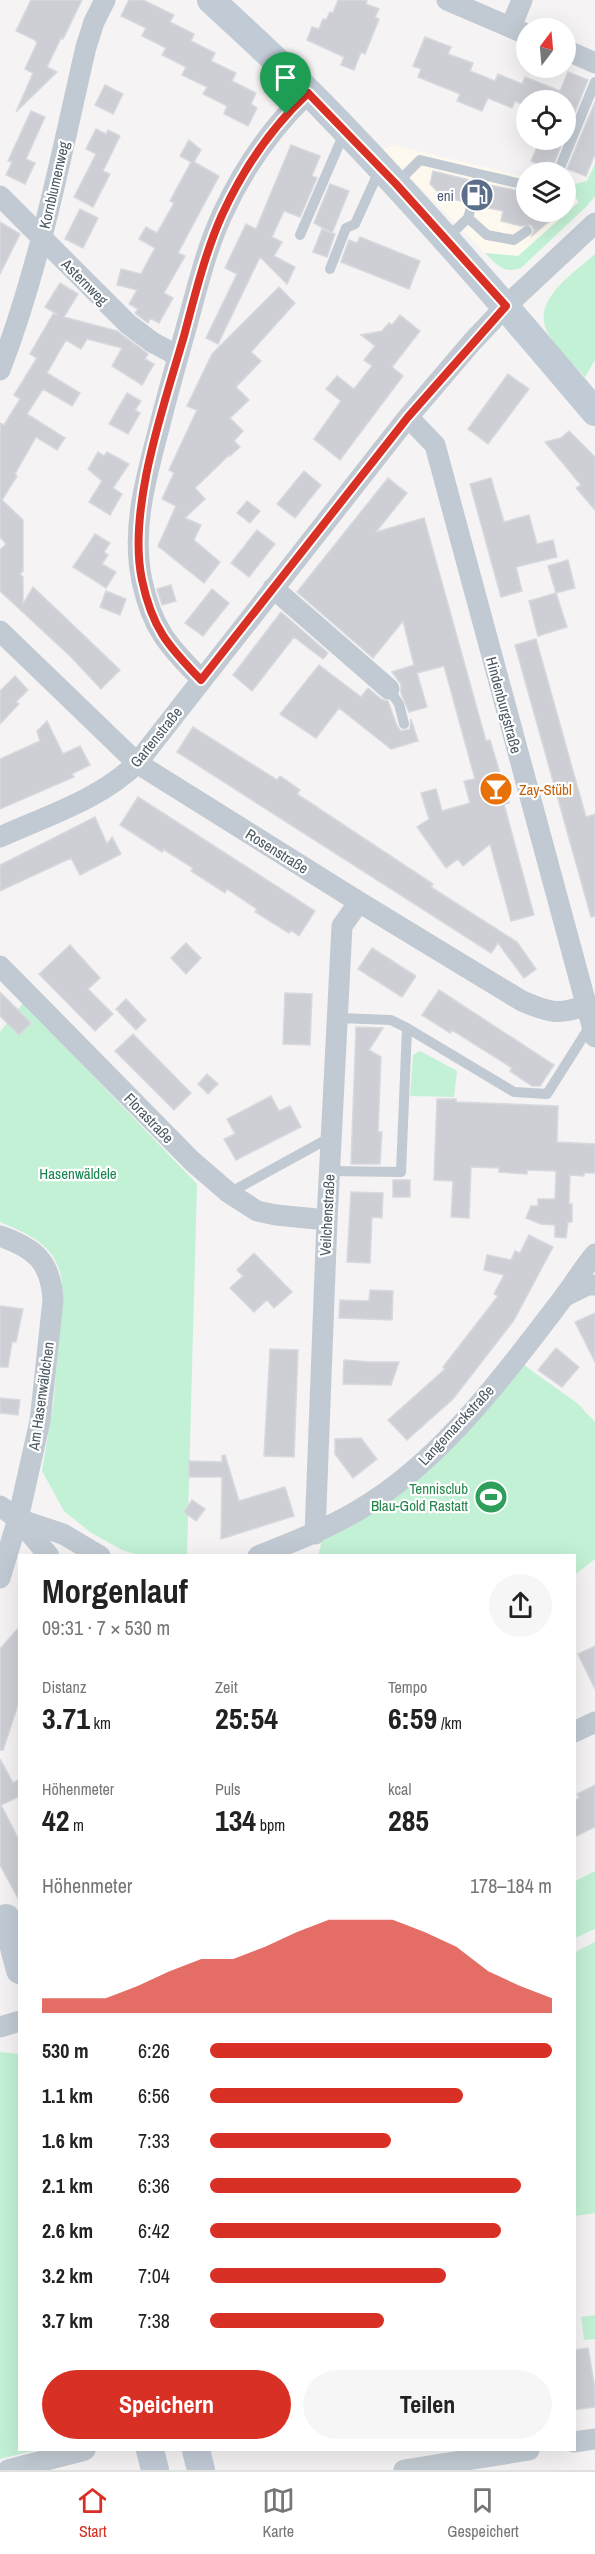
<!DOCTYPE html>
<html lang="de">
<meta charset="utf-8">
<style>
body{margin:0;font-family:"Archivo Narrow",sans-serif;background:#f6f6f6;color:#222;height:100vh;display:flex;flex-direction:column;font-size:22px;white-space:nowrap}
*{box-sizing:border-box;margin:0}
p{font-size:20px;color:#767676}
.icon{flex:none;width:33px;height:33px;fill:none;stroke:currentColor;stroke-width:2;stroke-linecap:round;stroke-linejoin:round}
.map{position:relative;flex:1;overflow:hidden}
.details{position:absolute;left:18px;top:1554px;width:558px;height:897px;display:flex;flex-direction:column;background:#fff;border-radius:0px;box-shadow:0 6px 24px #0002}
.details>*{flex:none}
.needle{width:39px;rotate:16deg}
.buttons{position:absolute;left:516px;top:18px;display:grid;gap:12px}
.buttons a{display:grid;place-items:center;width:60px;height:60px;border-radius:50%;background:#fff;box-shadow:0 6px 24px #0002;font-size:30px}
.pin{position:absolute;display:grid;place-items:center;width:51px;height:51px;color:#fff;margin:-62px -26px;border-radius:50% 50% 50% 0;rotate:-45deg;box-shadow:0 0 6px #0007}
.pin .icon{rotate:45deg}
.round{display:grid;place-items:center;flex:none;width:63px;height:63px;border-radius:32px;background:#f6f6f6}
.headline{display:flex;align-items:center;justify-content:space-between;height:102px;padding:0 24px}
h1{font-size:33px;font-weight:700;line-height:45px}
.metrics{display:grid;grid-template-columns:repeat(3,1fr);gap:9px;height:102px;padding:6px 24px}
.metrics div{display:grid;align-content:center}
.metrics b{font-size:30px;font-weight:700}
.metrics small{font-size:16px;font-weight:400}
.metrics p{font-size:16px}
.chart{height:168px;padding:12px 24px}
.chart p{display:flex;justify-content:space-between}
.chart svg{width:100%;height:108px;margin-top:6px;fill:#d93025;opacity:.7}
.primary-button{display:flex;gap:12px;margin-top:auto;padding:12px 24px}
.primary-button a{flex:1;height:69px;border-radius:36px;background:#d93025;color:#fff;font-size:24px;font-weight:700;line-height:69px;text-align:center}
.primary-button a+a{background:#f6f6f6;color:#222}
ul{padding:0 24px;list-style:none;font-size:20px}
li{display:grid;grid-template-columns:96px 72px 1fr;align-items:center;height:45px}
li i{height:15px;border-radius:8px;background:#d93025}
.menu{display:flex;justify-content:space-around;align-items:center;height:84px;border-top:2px solid #e0e0e0;background:#fff;font-size:16px;color:#767676}
.menu a{display:grid;justify-items:center;gap:3px}
.menu .on{color:#d93025}
.map>svg:first-child{display:block}
.commercial{fill:#fdf9ef}
.green{fill:#c3f1d5}
.building{fill:#cdcfd5;stroke:#d7d9de;stroke-width:1.5}
.lines{fill:none;stroke-linecap:round;stroke-linejoin:round}
.lane{stroke:#c1cad2;stroke-width:10}
.street{stroke:#c1cad2;stroke-width:21}
.secondary{stroke:#c1cbd6;stroke-width:28}
.route-casing{stroke:#fff;stroke-width:12}
.route{stroke:#d93025;stroke-width:8}
.labels{text-anchor:middle;dominant-baseline:central;stroke-width:4.5;stroke-linejoin:round;paint-order:stroke}
.street-label{font-size:15px;fill:#4a5661;stroke:#fff}
.service-label{font-size:15px;fill:#4e5e75;stroke:#fff;text-anchor:end}
.food-label{font-size:15px;fill:#c56008;stroke:#fff;text-anchor:start}
.park-label{font-size:15px;fill:#17864f;stroke:#fff}
.leisure-label{font-size:15px;fill:#27864d;stroke:#fff;text-anchor:end}
</style>
<div class="map">
<svg width="595" height="2470" viewBox="0 0 595 2470">
<rect width="100%" height="100%" fill="#f5f3f3"/>
<path class="commercial" d="M393 145 526 177V212H566V188L579 201 518 256 485 253 383 150Z"/>
<path class="green" d="M595 164V196L587 206 521 268C502 274 498 265 485 253L518 256 579 202 566 186 587 181Z
M595 254V360L585 377C574 364 558 350 549 335 528 302 574 273 595 254Z
M23 1003 197 1184 187 1555H138L122 1550 90 1532 64 1511 42 1471 54 1399 62 1283C58 1246 31 1235 0 1222V1032Z
M420 1051 457 1071 454 1097 410 1096 413 1055Z
M524 1365 577 1403 595 1422V1559L575 1575 574 1556H318L322 1540Z
M595 1871V1929L575 1938V1881Z
M595 1942V2213L575 2216V1952Z
M0 2052 19 2054 20 2450H36L0 2459Z
M595 2315V2339L584 2340 581 2317Z"/>
<path class="building" d="M31 0H82L63 39 61 38 47 67 57 72 16 112 33 73 25 69 37 43 35 40 16 31Z
M129 0H143L174 15 170 22 194 34 191 41 215 53 211 61 236 73 232 81 256 93 251 104 257 108 248 126 224 114 227 106 203 94 207 87 182 75 186 67 162 55 166 48 142 36 146 28 121 16Z
M338 0H367L366 4 379 9 375 17 379 19 365 54 361 52 354 70 341 65 344 57 307 40 312 27 319 29 323 19 326 20 330 12 333 13Z
M425 37 451 47 448 54 473 63 470 71 495 81 498 74 522 84 525 77 560 91 568 72 588 80 566 134V100H526V106L515 101 512 108 488 98 482 111 457 101 460 94 418 77 421 69 413 66Z
M105 85 123 94 113 114 95 105Z
M595 102V154L586 176 567 169Z
M31 111 45 117 26 159 35 163 25 184 6 175 12 162 8 161Z
M96 129 106 134 108 130 120 136 103 171 110 174 93 207 74 197 96 154 86 149Z
M189 140 201 150 194 162 219 176 178 253 185 256 164 293 173 298 159 323 150 318 148 323 135 313 138 309 129 304 137 290 117 285 121 269 141 274 155 248 139 239 146 227 157 233 174 203 170 201 191 162 180 156Z
M540 140H563L554 164 548 161 545 168 531 161Z
M291 145 320 156 312 176 317 178 300 217 284 211 272 237 282 242 274 256 295 267 287 284 260 257 218 344 206 338 237 274 225 268 246 224 256 229Z
M433 171 470 180 471 187 476 189 482 188 484 184 526 192V212H560L532 236 534 230 531 225 521 226 501 221 503 211 479 206 475 197H470L465 202 443 197 430 184Z
M330 184 349 191 332 233 314 223Z
M80 209 98 218 83 248 65 239Z
M0 222 20 234 0 274Z
M322 229 335 234 327 257 313 252Z
M360 237 420 261 409 289 341 262 349 240 357 243Z
M60 283 78 294 64 317 117 331 148 354 145 359 154 364 142 385 112 366 122 348 87 339 81 349 66 340 47 373 80 393 72 406 43 389 27 414 65 438 57 450 36 437 15 474 17 476 2 500 23 520V571L20 574 23 577V604L33 587 120 670 101 689 70 656 0 591V550L6 544 0 537V423L4 425 20 399 14 395 37 358 30 354 53 314 58 315 45 307Z
M279 287 295 303 251 352 261 361 236 387 249 400 230 418 243 431 234 441 240 447 230 456 229 455 195 488 205 499 185 518 201 525 194 540 220 562 204 583 158 546 176 506 162 499 174 473 169 470 197 410 187 406 212 354Z
M400 315 420 331 392 367 403 376 340 460 314 439 341 401 326 389 337 376 354 389 372 366 364 360 375 346 361 335 382 331 389 323 392 325Z
M508 374 529 389 488 444 468 429Z
M127 393 141 401 135 410 140 413 128 434 109 424Z
M569 431 595 457V510L576 488 581 485 545 442 561 438Z
M98 452 104 456 107 452 129 464 113 488 122 494 110 515 89 502 102 481 88 469Z
M304 471 321 485 295 518 277 504Z
M388 478 407 493 376 532 424 518 486 741 490 740 503 783 509 803 504 804 534 915 511 921 490 844 463 866 458 859 446 868 417 827 429 819 421 793 436 789 442 811 470 803 464 781 475 779 444 666 417 673 427 707 409 712 401 693V684L392 672 414 665 403 621 373 658 297 592Z
M491 478 504 522 529 515 537 544 553 540 557 557 516 567 522 591 501 597 470 484Z
M247 501 260 511 250 523 237 513Z
M257 530 275 544 249 577 231 563Z
M95 534 110 543 104 552 108 555 102 564 116 572 106 588 73 567Z
M568 560 575 588 556 593 567 627 538 636 529 601 556 593 548 566Z
M171 585 176 601 162 605 157 589Z
M212 589 229 603 203 636 185 623Z
M106 591 126 599 120 615 100 607Z
M281 612 328 653 323 659 294 637 252 691 233 675Z
M536 639 586 817 595 814V916L591 917 515 645Z
M319 665 361 697 368 688 381 699 388 701 397 726 401 731 410 729 411 719 418 741 391 749 339 708 316 738 280 714Z
M15 676 28 690 16 702 19 704 0 724V691Z
M47 721 63 754 80 746 90 765 72 774 74 777 0 809V759L40 741 37 731Z
M193 727 277 780 280 776 300 790 297 794 433 884 431 887 517 942 536 969 524 978 498 943 491 953 177 752Z
M138 797 315 911 299 936 291 930 289 933 255 912 257 909 227 889 225 893 191 871 193 868 163 849 162 852 120 825Z
M95 817 107 844 112 837 121 854 80 875 71 858 0 891V865Z
M186 943 201 958 186 974 171 958Z
M70 945 100 978 88 989 113 1014 95 1031 39 974Z
M372 948 416 976 402 997 358 969Z
M439 990 554 1065 540 1086H532L510 1071 512 1068 452 1030 450 1033 422 1015Z
M0 992 31 1023 19 1035 0 1016Z
M285 993 312 994 310 1045 283 1044Z
M126 999 146 1020 136 1030 116 1009Z
M356 1027 383 1028 369 1050 381 1057 378 1132H382L380 1164H351Z
M133 1034 191 1093 174 1110 115 1051Z
M207 1074 218 1084 208 1094 198 1084Z
M271 1096 279 1111 290 1106 301 1127 236 1160 224 1139 235 1134 227 1119Z
M437 1099H456V1102L558 1106 557 1142 595 1144V1173H584V1176L570 1175 569 1204H572V1222H568L566 1238 555 1237V1225L541 1224 526 1218 531 1206H538V1199H555L556 1171 527 1170V1174L499 1172V1168L471 1167 469 1218 451 1217 453 1181 434 1180Z
M393 1180H410V1197H393Z
M351 1192 383 1193 382 1218 372 1217 370 1263 347 1262Z
M529 1235 553 1247 514 1320 453 1399 407 1440 388 1420 445 1369 443 1367 498 1296 494 1294 504 1275 484 1270 487 1255 511 1260 515 1251 520 1253Z
M254 1253 292 1292 274 1308 267 1300 254 1312 230 1288 243 1276 237 1270Z
M370 1290 393 1291 392 1320 339 1318 340 1300 369 1301Z
M0 1306 23 1309 16 1342H12L8 1367H0Z
M595 1313V1362L575 1322Z
M556 1348 579 1367 562 1387 538 1370Z
M270 1349 298 1350 294 1457 264 1456Z
M344 1360 371 1362H399L391 1385 343 1384Z
M0 1398 20 1400 18 1415 0 1413Z
M361 1438 377 1459 353 1478 335 1454V1439Z
M225 1455 239 1501 285 1487 294 1516 221 1539 222 1477H189V1461L222 1462V1456Z
M192 1500 205 1509 196 1521 184 1512Z
M20 1626V1699L3 1750H0V1649Z
M595 1646V1689L578 1654Z
M0 1759 13 1783 20 1779V1796L1 1805 20 1842V1902L0 1865Z
M595 1785V1827L574 1837V1801L579 1798 577 1794Z
M588 2348 595 2389V2407L574 2410V2350Z"/>
<g class="lines">
<path class="lane" d="M559 170 595 82
M479 174 526 185
M396 184 420 160 479 174 477 182
M468 218 487 235 514 240 527 231
M300 235 345 131
M446 239 468 218 472 204
M330 269 346 228 355 224 379 171
M389 689 399 704 404 724
M338 1018 391 1020 407 1028
M330 1171 401 1172 407 1028 514 1092 547 1094 590 1026
M229 1193 331 1137"/>
<path class="street" d="M447 0 526 34
M511 27 522 0
M566 50 595 63
M0 196 128 324 152 342 178 356
M0 370C40 266 61 155 86 47L94 22 105 0
M408 417 435 445 595 1037
M273 588 389 689
M0 631 137 763 359 902 522 1001C548 1012 558 1016 586 1005
M202 680C168 646 152 628 142 581 131 529 146 478 159 428 167 396 176 364 185 332 196 293 205 252 222 215 243 169 272 127 308 93
M0 837C46 816 101 799 137 763L408 417 472 342 506 306 595 223
M0 966 192 1161 229 1193 257 1211 276 1215 327 1220
M0 1236C35 1248 51 1262 53 1300L40 1421 18 1519 0 1578
M565 1296 587 1285H595
M0 1506 18 1519 49 1556
M18 1519 63 1534 100 1556
M315 1534 327 1220 342 926 359 902
M258 1556C298 1540 337 1525 373 1501 448 1452 509 1369 563 1298 574 1284 583 1268 595 1254
M574 1732 595 1722
M0 2027 20 2021
M574 2442 595 2439
M8 2470 85 2450
M404 2470 529 2450"/>
<path class="secondary" d="M211 0C251 37 292 74 329 113 422 209 509 310 595 412
M6 1918 20 1970
M150 2450 155 2470
M196 2450 201 2470"/>
</g>
<g class="lines">
<g class="route-casing">
<path id="route" d="M308 93 396 184 506 306 408 417 201 680C168 646 152 628 142 580 127 510 164 405 184 336 195 295 205 253 222 215 243 169 272 127 308 93Z"/>
</g>
<use href="#route" class="route"/>
</g>
<defs>
<g id="fuel-disc" transform="scale(1.725)"><circle r="9.5" fill="#5c6f8a" stroke="#fff"/><path d="M-5.5-6h7V0h2V4h1.3V-2.5L3-4.5l.8-.8L6-3V5H2.5V1h-1V6h-7ZM-4.2-4.7v3.2H.2V-4.7Z" fill="#fff"/></g>
<g id="bar-disc" transform="scale(1.725)"><circle r="9.5" fill="#e8710a" stroke="#fff"/><path d="M-6-5H6L.8 .8V4.5H3.5V6h-7V4.5H-.8V.8Z" fill="#fff"/></g>
<g id="stadium-disc" transform="scale(1.725)"><circle r="9.5" fill="#2e9e5b" stroke="#fff"/><path d="M0-5a6.5 5 0 1 0 0 10a6.5 5 0 1 0 0-10ZM-3.5-1.8h7v3.6h-7Z" fill="#fff"/></g>
</defs>
<g fill-rule="evenodd">
<use href="#fuel-disc" x="477" y="195"/>
<use href="#bar-disc" x="496" y="789"/>
<use href="#stadium-disc" x="491" y="1497"/>
</g>
<g class="labels">
<g class="street-label">
<text transform="translate(54 185) rotate(-77)">Kornblumenweg</text>
<text transform="translate(85 282) rotate(45)">Asternweg</text>
<text transform="translate(504 705) rotate(75)">Hindenburgstraße</text>
<text transform="translate(156 737) rotate(-51)">Gartenstraße</text>
<text transform="translate(277 851) rotate(32)">Rosenstraße</text>
<text transform="translate(149 1118) rotate(46)">Florastraße</text>
<text transform="translate(327 1215) rotate(-87)">Veilchenstraße</text>
<text transform="translate(41 1396) rotate(-82)">Am Hasenwäldchen</text>
<text transform="translate(456 1425) rotate(-47)">Langemarckstraße</text>
</g>
<g class="service-label">
<text x="454" y="195">eni</text>
</g>
<g class="food-label">
<text x="519" y="789">Zay-Stübl</text>
</g>
<g class="park-label">
<text x="78" y="1173">Hasenwäldele</text>
</g>
<g class="leisure-label">
<text x="468" y="1488">Tennisclub<tspan x="468" dy="17">Blau-Gold Rastatt</tspan></text>
</g>
</g>
</svg>
<div class="buttons">
<a><svg class="needle" viewBox="-14 -14 28 28"><path d="M0-13l5 13h-10z" fill="#e53935"/><path d="M0 13l5-13h-10z" fill="#767676"/></svg></a>
<a><svg class="icon" aria-label="locate" viewBox="0 0 24 24"><circle cx="12" cy="12" r="6"/><path d="M12 2v4M12 18v4M2 12h4M18 12h4"/></svg></a>
<a><svg class="icon" aria-label="layers" viewBox="0 0 24 24"><path d="M12 4l9 5-9 5-9-5zM3 14l9 5 9-5"/></svg></a>
</div>
<div class="pin" style="left:286px;top:114px;background:#1e9e55"><svg class="icon" aria-label="arrive" viewBox="0 0 24 24"><path d="M6 21V4h12l-3 4 3 4H6"/></svg></div>
<section class="details">
<div class="headline"><div><h1>Morgenlauf</h1><p>09:31 · 7 × 530 m</p></div><a class="round"><svg class="icon" aria-label="share" viewBox="0 0 24 24"><path d="M12 15V3M7 8l5-5 5 5M5 13v7h14v-7"/></svg></a></div>
<div class="metrics">
<div><p>Distanz</p><b>3.71<small> km</small></b></div>
<div><p>Zeit</p><b>25:54</b></div>
<div><p>Tempo</p><b>6:59<small> /km</small></b></div>
</div>
<div class="metrics">
<div><p>Höhenmeter</p><b>42<small> m</small></b></div>
<div><p>Puls</p><b>134<small> bpm</small></b></div>
<div><p>kcal</p><b>285</b></div>
</div>
<div class="chart"><p><span>Höhenmeter</span>178–184 m</p>
<svg viewBox="0 0 160 44" preserveAspectRatio="none"><path d="M0 44V38L10 38L20 38L30 33L40 27L50 22L60 22L70 17L80 11L90 6L100 6L110 6L120 11L130 17L140 27L150 33L160 38V44z"/></svg>
</div>
<ul>
<li><b>530 m</b>6:26<i style="width:100%"></i></li>
<li><b>1.1 km</b>6:56<i style="width:74%"></i></li>
<li><b>1.6 km</b>7:33<i style="width:53%"></i></li>
<li><b>2.1 km</b>6:36<i style="width:91%"></i></li>
<li><b>2.6 km</b>6:42<i style="width:85%"></i></li>
<li><b>3.2 km</b>7:04<i style="width:69%"></i></li>
<li><b>3.7 km</b>7:38<i style="width:51%"></i></li>
</ul>
<div class="primary-button"><a>Speichern</a><a>Teilen</a></div>
</section>
</div>
<nav class="menu">
<a class="on"><svg class="icon" aria-label="home" viewBox="0 0 24 24"><path d="M3 11l9-7 9 7M6 9v11h12V9"/></svg>Start</a>
<a><svg class="icon" aria-label="map" viewBox="0 0 24 24"><path d="M3 6l6-2 6 2 6-2v14l-6 2-6-2-6 2zM9 4v14M15 6v14"/></svg>Karte</a>
<a><svg class="icon" aria-label="saved" viewBox="0 0 24 24"><path d="M7 4h10v16l-5-4-5 4z"/></svg>Gespeichert</a>
</nav>
